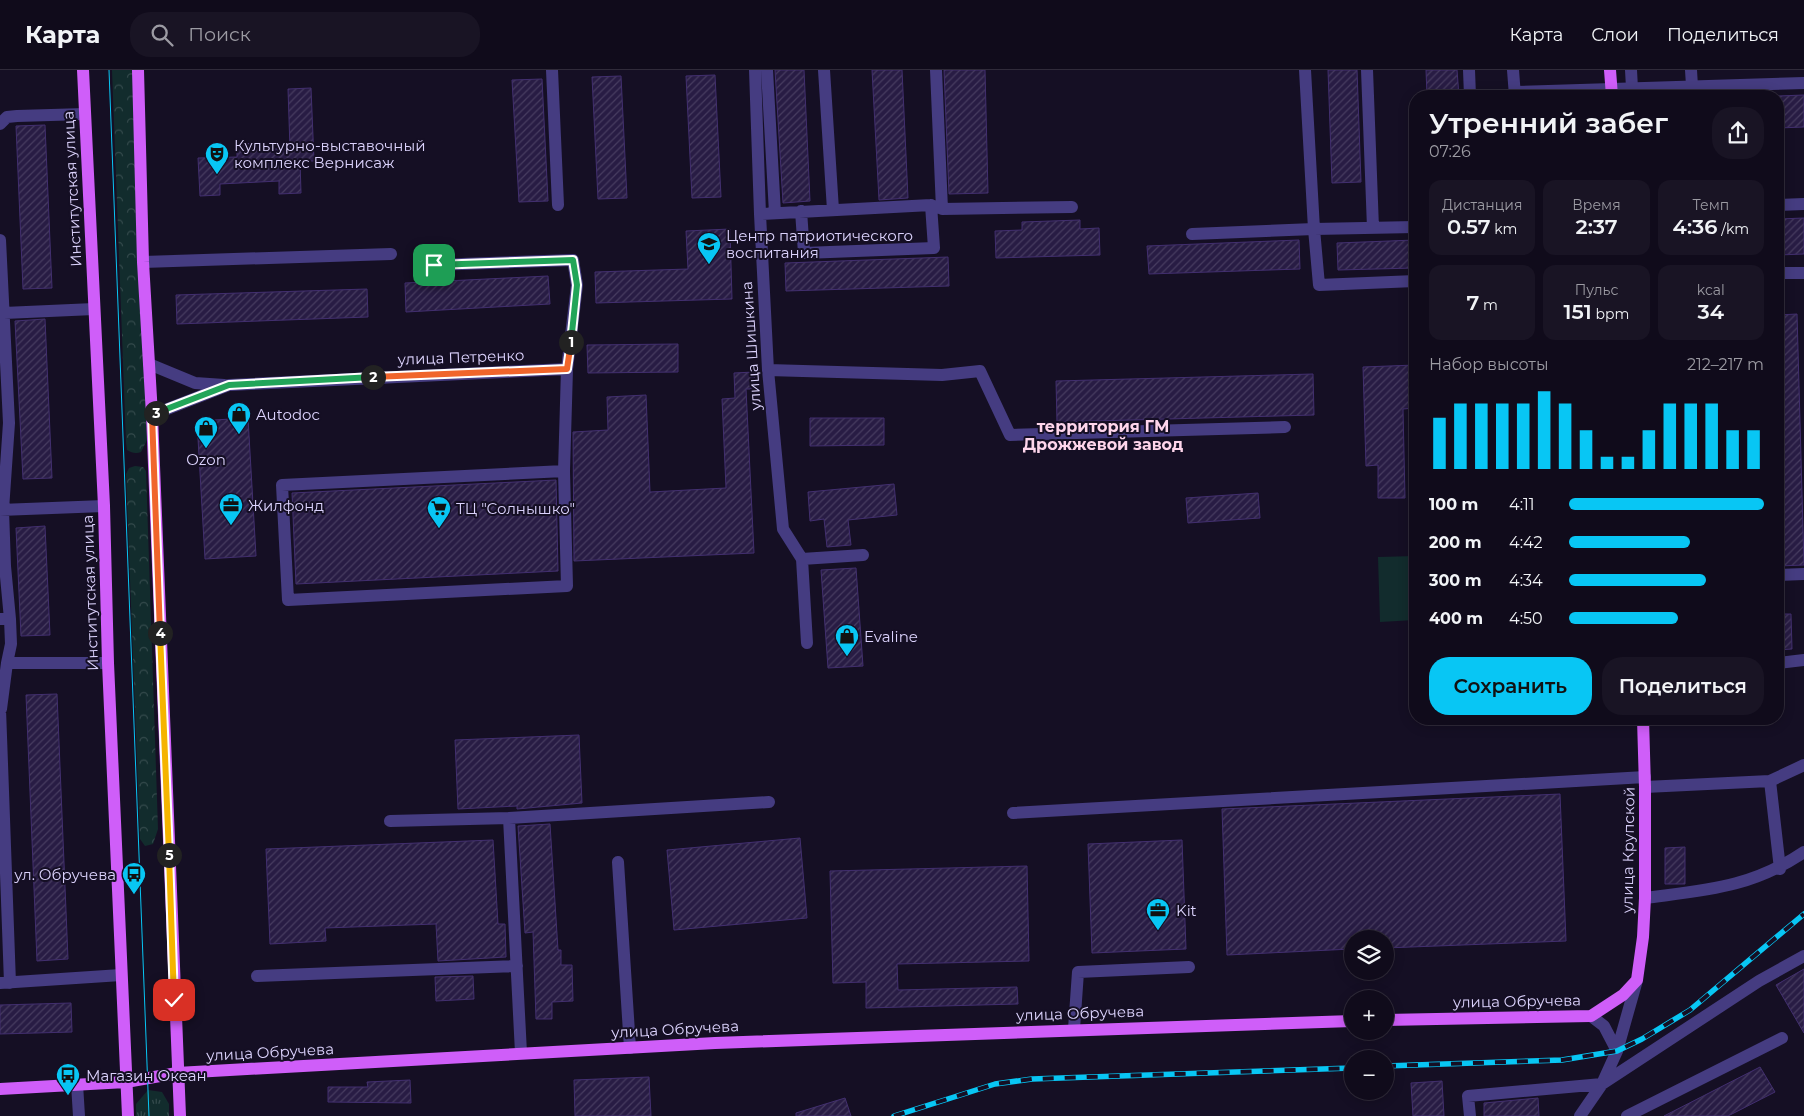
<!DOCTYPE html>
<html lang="ru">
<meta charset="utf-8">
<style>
body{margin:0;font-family:Montserrat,sans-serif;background:#191424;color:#f1f3f6;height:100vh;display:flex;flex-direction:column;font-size:19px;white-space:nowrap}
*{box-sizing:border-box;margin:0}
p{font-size:16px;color:#9c9ba3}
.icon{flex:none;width:28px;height:28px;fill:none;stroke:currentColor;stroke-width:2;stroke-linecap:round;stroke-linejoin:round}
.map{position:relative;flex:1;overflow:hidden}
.details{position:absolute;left:1409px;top:20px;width:375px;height:635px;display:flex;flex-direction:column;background:#100b1b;border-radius:20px;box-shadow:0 2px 12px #0003,0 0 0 1px #302b3a}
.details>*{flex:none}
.fabs{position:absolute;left:1344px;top:860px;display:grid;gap:10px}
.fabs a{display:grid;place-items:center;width:50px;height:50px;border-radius:50%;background:#100b1b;box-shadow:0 2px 12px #0003,0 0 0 1px #302b3a;font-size:25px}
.pin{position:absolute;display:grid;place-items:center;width:42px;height:42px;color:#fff;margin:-21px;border-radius:10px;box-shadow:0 2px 8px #0006}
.km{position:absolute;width:25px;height:25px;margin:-12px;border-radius:50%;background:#222;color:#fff;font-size:14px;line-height:25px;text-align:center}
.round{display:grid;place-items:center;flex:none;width:52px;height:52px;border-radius:20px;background:#191424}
.overview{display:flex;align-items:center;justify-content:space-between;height:85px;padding:0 20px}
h1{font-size:28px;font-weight:600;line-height:38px}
.stats{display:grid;grid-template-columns:repeat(3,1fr);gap:8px;height:85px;padding:5px 20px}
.stats div{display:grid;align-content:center;border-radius:12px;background:#191424;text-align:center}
.stats b{font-size:21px;font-weight:600}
.stats small{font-size:14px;font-weight:400}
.stats p{font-size:14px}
.chart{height:140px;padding:10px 20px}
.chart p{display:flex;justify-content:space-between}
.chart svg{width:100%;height:90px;margin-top:5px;stroke:#08c6f4;stroke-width:6}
.primary-button{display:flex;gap:10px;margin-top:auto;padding:10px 20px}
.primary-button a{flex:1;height:58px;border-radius:20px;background:#08c6f4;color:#111;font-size:20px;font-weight:600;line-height:58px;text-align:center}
.primary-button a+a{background:#191424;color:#f1f3f6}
ul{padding:0 20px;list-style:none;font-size:16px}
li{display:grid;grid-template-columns:80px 60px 1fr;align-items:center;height:38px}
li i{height:12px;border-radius:6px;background:#08c6f4}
header{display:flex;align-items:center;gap:30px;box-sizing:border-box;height:70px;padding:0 25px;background:#100b1b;border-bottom:1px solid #302b3a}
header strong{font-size:24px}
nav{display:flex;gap:28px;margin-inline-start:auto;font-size:18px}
.search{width:350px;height:45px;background:#191424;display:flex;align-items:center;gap:12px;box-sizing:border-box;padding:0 18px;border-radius:20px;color:#9c9ba3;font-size:19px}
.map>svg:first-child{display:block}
.grass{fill:url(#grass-tufts)}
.forest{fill:url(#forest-crowns)}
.park{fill:#122c2d}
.building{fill:url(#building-hatch);stroke:#422f6f}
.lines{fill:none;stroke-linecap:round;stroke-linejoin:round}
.minor{stroke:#453c81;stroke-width:12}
.major{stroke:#cf5ef9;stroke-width:12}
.tram{stroke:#08c6f4;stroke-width:1}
.rail-casing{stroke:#08c6f4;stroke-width:5.5}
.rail{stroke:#150f24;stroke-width:4;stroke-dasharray:11;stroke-linecap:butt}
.split-1-casing{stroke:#fff;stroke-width:10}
.split-2-casing{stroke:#fff;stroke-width:10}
.split-3-casing{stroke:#fff;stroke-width:10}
.split-4-casing{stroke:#fff;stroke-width:10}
.split-5-casing{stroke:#fff;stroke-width:10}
.split-6-casing{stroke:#fff;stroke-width:10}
.split-1{stroke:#22a559;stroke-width:6}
.split-2{stroke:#f0652b;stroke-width:6}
.split-3{stroke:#22a559;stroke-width:6}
.split-4{stroke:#f0652b;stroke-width:6}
.split-5{stroke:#f5b400;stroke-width:6}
.split-6{stroke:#f5b400;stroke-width:6}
.labels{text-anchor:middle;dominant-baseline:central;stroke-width:4;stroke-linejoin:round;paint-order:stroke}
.poi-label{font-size:15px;fill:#dcd3fd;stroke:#150f24;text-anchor:start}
.street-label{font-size:15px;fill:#dcd3fd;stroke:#150f24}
.neighbourhood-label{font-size:16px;font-weight:bold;fill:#fed5eb;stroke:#150f24}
</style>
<header>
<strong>Карта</strong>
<div class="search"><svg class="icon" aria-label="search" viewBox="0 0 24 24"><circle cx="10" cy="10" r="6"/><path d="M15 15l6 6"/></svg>Поиск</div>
<nav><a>Карта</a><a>Слои</a><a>Поделиться</a></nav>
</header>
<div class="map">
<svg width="1804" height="1046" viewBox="0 0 1804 1046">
<defs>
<pattern id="grass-tufts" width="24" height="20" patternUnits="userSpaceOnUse" patternTransform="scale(1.25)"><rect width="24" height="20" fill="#122c2d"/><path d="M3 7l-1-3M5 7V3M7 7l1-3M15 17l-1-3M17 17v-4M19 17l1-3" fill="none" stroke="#344a4c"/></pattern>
<pattern id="forest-crowns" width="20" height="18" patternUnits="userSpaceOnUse" patternTransform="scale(1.25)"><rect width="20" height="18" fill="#122c2d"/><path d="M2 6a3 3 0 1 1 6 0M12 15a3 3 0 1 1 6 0" fill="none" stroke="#344a4c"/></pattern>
<pattern id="building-hatch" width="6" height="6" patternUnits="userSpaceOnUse" patternTransform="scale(1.25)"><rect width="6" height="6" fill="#281c44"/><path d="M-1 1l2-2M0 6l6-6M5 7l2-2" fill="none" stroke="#473c60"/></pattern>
</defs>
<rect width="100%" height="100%" fill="#150f24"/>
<path class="grass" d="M148 1020 162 1022 169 1034V1046H136V1034Z"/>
<path class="forest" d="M112 0H134L147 370 141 382C136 384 132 383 127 380L126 372Z
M135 396 143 397 146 401 158 759 153 774 145 776 140 769 126 404 129 398Z"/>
<path class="park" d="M1415 486V550L1380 552 1378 487Z"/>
<path class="building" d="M775 0H804L810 131 783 133Z
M872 0H902L908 128 879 130Z
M944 0H985L988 123 949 124Z
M1328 0H1357L1361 112 1332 113Z
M1426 0H1457L1459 26H1427Z
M715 5 721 127 692 128 686 6Z
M621 6 627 128 598 129 592 7Z
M542 9 548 131 519 132 512 10Z
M311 18 314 91H300L301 123 279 124V111L220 114V125L200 126 198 88 237 87V74L262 73V79H290L288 19Z
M1804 25V57L1778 58V26Z
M45 55 52 218 23 219 16 56Z
M1804 148V184L1778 185V149Z
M1080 150V159L1099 158 1100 185 996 188 995 161 1022 160V152Z
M730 159 732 229 596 233 595 202 688 199 686 161Z
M1299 170 1300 199 1149 204 1147 176Z
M1415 170V198L1338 200 1337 173Z
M948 187 949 216 786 221 785 193Z
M548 206 550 234 406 242 405 213Z
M367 219 368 247 177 254 176 225Z
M1797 244 1804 495 1778 496V245Z
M45 249 52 408 23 409 15 251Z
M678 274V302L588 303 587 275Z
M1415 295V338L1403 339 1405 428H1378V395L1366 396 1363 297Z
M754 302 755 319H746L754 483 574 491 573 362 608 360 607 327 646 325 650 422 726 418 722 329 735 328 734 303Z
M1313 304 1314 345 1057 352 1056 311Z
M248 348 256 486 205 489 197 351Z
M810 348H884V375L810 376Z
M556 410 558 501 296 514 292 423Z
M894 414 897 445 848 450 851 475 827 477 824 449 810 451 808 422Z
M1258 423 1260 448 1188 453 1186 428Z
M45 456 50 565 21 566 16 458Z
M856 498 863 596 828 598 821 500Z
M1778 544H1791L1792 579 1778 580Z
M57 624 68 889 37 891 26 625Z
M579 665 582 733 517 739V736L458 739 455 670Z
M1560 724 1566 871 1385 878V869H1352V879L1227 885 1222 739Z
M550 754 558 880H561V895H572L573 931 552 932V949H536L533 862 525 863 518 756Z
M800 768 807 848 674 860 667 780Z
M493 770 498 854H505L506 887 438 891 436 854 325 858 326 871 270 874 266 779Z
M1182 770 1186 879 1092 883 1088 774Z
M1685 777V814H1665V778Z
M1027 796 1029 891 897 894 898 920 1017 917 1018 934 866 938V912L833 913 830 801Z
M1804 899V963L1776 915Z
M473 906 474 929 436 931 435 907Z
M71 933 72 962 0 964V935Z
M1760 997 1775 1022 1728 1046H1664Z
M649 1007 651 1046H575L574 1010Z
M410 1010 411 1033 328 1032V1017H368L367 1012Z
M1442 1011 1444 1046H1413L1411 1013Z
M845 1028 851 1046H796V1043Z
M1538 1028 1539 1046H1484V1033Z"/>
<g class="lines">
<path class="minor" d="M552 0 558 135
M755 0 760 144 768 300 783 459 802 489
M767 0 775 143
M824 0 833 140
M936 0 942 139 1072 137
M1305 0 1314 159 1415 157
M1367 0 1373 158
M1469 0 1470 26
M1513 0 1515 26
M1631 0 1632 18
M1691 0 1692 16
M1515 22 1804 13
M0 54 7 47 17 46 85 44
M1778 135 1804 134
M801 141 804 183 934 178 931 135
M760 144 931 135 939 138
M1192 164 1314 159 1319 215 1415 211
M0 170 9 353 3 440 5 496H0
M143 192 391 184
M434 195 573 190 577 215 567 299 564 401 567 516 288 530 282 415 564 401
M1778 203H1804
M4 243 94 239
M149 294 195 313 224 315
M768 300 942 305 980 301 1010 365 1285 357
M152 345 229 315 567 299
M0 440 104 436
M1778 505 1804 504
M0 549H10L5 496
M807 573 802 489 863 485
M7 593 11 574 10 549
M1778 593 1804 590
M0 639 10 913
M1 639 7 593H108
M1770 711 1780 799
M1645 717 1770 711 1804 695
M1013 743 1645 707
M509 748 769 732
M390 751 509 748 521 983
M618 792 630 978
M1645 828C1705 820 1751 818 1804 782
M257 906 517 896
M0 913 121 905
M1591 946 1604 956 1617 981
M1074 959 1078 902 1189 897
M77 1014 79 1046
M1470 1046 1468 1026 1602 1014 1759 911 1804 886
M1580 1046 1602 1014 1617 981 1637 910
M1627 1046 1782 968"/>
<path class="major" d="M83 0 104 436 108 593 128 1046
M138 0 143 192 152 345 180 1046
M1610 0 1612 26
M1385 950 1591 946 1623 925 1637 910 1643 867 1645 828V717L1643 649
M0 1019 126 1012 177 1003 715 973 1352 951"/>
<path class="tram" d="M109 0 149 1046"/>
<g class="rail-casing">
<path id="rail" d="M1385 996 1562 990 1617 981 1642 969 1690 940 1804 844
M894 1046 995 1014 1032 1009 1352 998"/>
</g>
<use href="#rail" class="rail"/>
</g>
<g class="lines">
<g class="split-1-casing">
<path id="split-1" d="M434 195 573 190 577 215 571 272"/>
</g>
<g class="split-2-casing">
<path id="split-2" d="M373 307 567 299 571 272"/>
</g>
<g class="split-3-casing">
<path id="split-3" d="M156 343 229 315 373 307"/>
</g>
<g class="split-4-casing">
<path id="split-4" d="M156 343 152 345 160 563"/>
</g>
<g class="split-5-casing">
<path id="split-5" d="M160 563 169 785"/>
</g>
<g class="split-6-casing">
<path id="split-6" d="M169 785 174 930"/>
</g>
<use href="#split-1" class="split-1"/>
<use href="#split-2" class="split-2"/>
<use href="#split-3" class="split-3"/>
<use href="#split-4" class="split-4"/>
<use href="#split-5" class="split-5"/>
<use href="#split-6" class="split-6"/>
</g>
<defs>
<g id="theatre-pin" transform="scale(1.25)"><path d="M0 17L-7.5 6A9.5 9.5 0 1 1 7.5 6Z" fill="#08c6f4" stroke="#150f24"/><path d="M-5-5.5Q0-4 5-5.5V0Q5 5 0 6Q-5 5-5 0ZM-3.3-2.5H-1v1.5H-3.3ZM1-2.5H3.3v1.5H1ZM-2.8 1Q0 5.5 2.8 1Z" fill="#111"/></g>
<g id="school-pin" transform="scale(1.25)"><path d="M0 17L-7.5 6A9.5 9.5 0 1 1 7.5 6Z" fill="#08c6f4" stroke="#150f24"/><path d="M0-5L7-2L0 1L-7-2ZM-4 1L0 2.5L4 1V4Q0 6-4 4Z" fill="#111"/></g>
<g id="shop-pin" transform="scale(1.25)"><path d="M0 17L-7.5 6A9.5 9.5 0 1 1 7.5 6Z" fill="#08c6f4" stroke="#150f24"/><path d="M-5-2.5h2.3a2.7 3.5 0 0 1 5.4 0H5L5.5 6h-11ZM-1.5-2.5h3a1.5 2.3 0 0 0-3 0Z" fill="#111"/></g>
<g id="office-pin" transform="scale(1.25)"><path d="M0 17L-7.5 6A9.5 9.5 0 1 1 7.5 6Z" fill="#08c6f4" stroke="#150f24"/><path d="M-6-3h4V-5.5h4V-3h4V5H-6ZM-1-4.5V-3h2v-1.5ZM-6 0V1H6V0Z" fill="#111"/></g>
<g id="supermarket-pin" transform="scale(1.25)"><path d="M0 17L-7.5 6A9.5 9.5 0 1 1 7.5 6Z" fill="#08c6f4" stroke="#150f24"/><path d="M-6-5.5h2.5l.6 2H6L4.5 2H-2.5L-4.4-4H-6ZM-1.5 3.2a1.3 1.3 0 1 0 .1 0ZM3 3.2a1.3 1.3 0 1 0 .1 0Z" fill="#111"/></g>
<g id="bus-pin" transform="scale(1.25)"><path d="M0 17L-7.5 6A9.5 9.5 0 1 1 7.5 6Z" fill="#08c6f4" stroke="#150f24"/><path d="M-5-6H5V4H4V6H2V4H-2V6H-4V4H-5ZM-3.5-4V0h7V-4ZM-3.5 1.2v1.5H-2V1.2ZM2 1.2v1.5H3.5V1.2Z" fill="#111"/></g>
</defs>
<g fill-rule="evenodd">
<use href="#theatre-pin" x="217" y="84"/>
<use href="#school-pin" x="709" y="174"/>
<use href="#shop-pin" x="239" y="344"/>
<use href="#shop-pin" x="206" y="358"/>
<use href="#office-pin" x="231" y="435"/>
<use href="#supermarket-pin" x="439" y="438"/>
<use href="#shop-pin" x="847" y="566"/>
<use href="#bus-pin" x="134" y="804"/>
<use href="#office-pin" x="1158" y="840"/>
<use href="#bus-pin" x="68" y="1005"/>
</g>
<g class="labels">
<g class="poi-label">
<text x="234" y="75">Культурно-выставочный<tspan x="234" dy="17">комплекс Вернисаж</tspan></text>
<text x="726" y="165">Центр патриотического<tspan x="726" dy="17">воспитания</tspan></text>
<text x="256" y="344">Autodoc</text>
<text x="206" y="389" text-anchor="middle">Ozon</text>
<text x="248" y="435">Жилфонд</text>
<text x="456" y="438">ТЦ "Солнышко"</text>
<text x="864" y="566">Evaline</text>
<text x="116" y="804" text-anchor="end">ул. Обручева</text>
<text x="1176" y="840">Kit</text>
<text x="86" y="1005">Магазин Океан</text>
</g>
<g class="street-label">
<text transform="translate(72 119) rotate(-93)">Институтская улица</text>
<text transform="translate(751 276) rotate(-94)">улица Шишкина</text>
<text transform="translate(461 287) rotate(-2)">улица Петренко</text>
<text transform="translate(90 523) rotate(-92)">Институтская улица</text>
<text transform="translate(1628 780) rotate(-89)">улица Крупской</text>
<text transform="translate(1517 931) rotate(-1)">улица Обручева</text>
<text transform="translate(1080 943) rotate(-2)">улица Обручева</text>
<text transform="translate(675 959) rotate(-3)">улица Обручева</text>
<text transform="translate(270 982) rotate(-3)">улица Обручева</text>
</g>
<g class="neighbourhood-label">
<text x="1103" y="356">территория ГМ<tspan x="1103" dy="18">Дрожжевой завод</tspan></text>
</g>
</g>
</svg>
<div class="fabs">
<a><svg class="icon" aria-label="layers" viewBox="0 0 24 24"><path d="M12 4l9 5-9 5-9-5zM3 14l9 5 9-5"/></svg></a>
<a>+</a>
<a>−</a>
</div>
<div class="pin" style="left:434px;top:195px;background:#1e9e55"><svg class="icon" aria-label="arrive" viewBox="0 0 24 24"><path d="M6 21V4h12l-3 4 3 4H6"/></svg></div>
<div class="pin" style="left:174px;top:930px;background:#d93025"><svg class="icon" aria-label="check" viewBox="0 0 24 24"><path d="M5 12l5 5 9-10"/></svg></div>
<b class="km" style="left:571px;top:272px">1</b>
<b class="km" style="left:373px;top:307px">2</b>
<b class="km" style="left:156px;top:343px">3</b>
<b class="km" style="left:160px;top:563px">4</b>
<b class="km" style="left:169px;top:785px">5</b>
<section class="details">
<div class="overview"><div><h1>Утренний забег</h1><p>07:26</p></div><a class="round"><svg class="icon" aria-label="share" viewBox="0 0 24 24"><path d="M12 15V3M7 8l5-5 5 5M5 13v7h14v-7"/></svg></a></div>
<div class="stats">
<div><p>Дистанция</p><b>0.57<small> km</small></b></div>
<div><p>Время</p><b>2:37</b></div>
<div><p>Темп</p><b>4:36<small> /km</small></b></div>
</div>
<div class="stats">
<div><b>7<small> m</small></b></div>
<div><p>Пульс</p><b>151<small> bpm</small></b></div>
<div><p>kcal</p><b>34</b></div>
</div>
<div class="chart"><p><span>Набор высоты</span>212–217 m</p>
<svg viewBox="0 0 160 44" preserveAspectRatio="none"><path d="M5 44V19M15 44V12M25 44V12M35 44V12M45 44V12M55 44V6M65 44V12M75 44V25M85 44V38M95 44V38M105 44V25M115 44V12M125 44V12M135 44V12M145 44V25M155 44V25"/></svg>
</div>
<ul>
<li><b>100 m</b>4:11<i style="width:100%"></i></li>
<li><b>200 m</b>4:42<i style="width:62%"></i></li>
<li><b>300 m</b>4:34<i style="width:70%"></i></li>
<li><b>400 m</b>4:50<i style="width:56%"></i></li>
</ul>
<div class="primary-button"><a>Сохранить</a><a>Поделиться</a></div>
</section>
</div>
